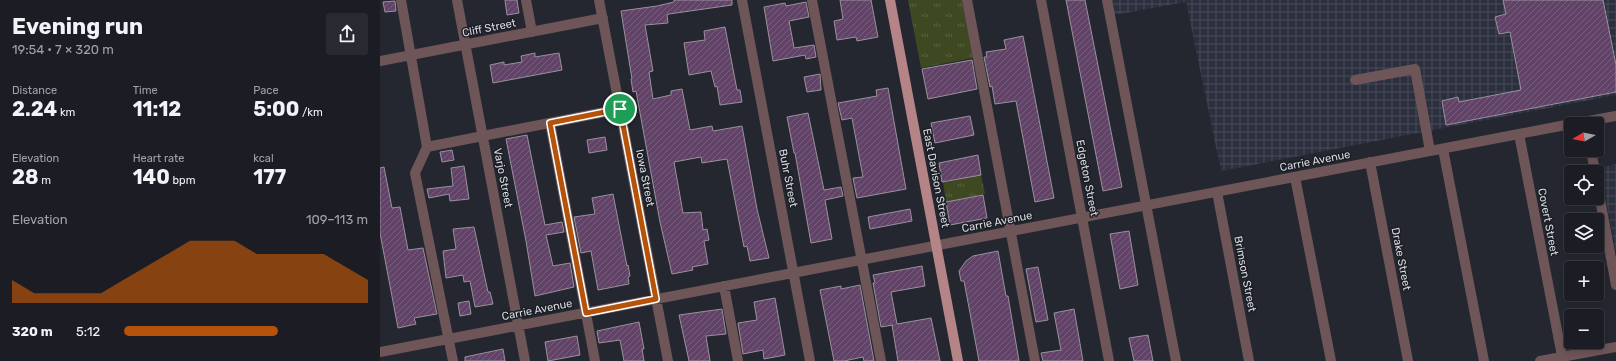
<!DOCTYPE html>
<meta charset="utf-8">
<style>
body{margin:0;font-family:Rubik,sans-serif;background:#292a31;color:#f1f3f6;height:100vh;display:flex;flex-direction:column;font-size:15px;white-space:nowrap}
*{box-sizing:border-box;margin:0}
p{font-size:13px;color:#a0a2a6}
.icon{flex:none;width:22px;height:22px;fill:none;stroke:currentColor;stroke-width:2;stroke-linecap:round;stroke-linejoin:round}
.map{position:relative;flex:1;overflow:hidden}
.details{display:flex;flex-direction:column;background:#1c1d24;width:380px}
.details>*{flex:none}
.needle{width:26px;rotate:261deg}
.buttons{position:absolute;left:1184px;top:117px;display:grid;gap:8px}
.buttons a{display:grid;place-items:center;width:40px;height:40px;border-radius:4px;background:#1c1d24;box-shadow:0 2px 6px #0003,0 0 0 1px #3a3b41;font-size:20px}
.pin{position:absolute;display:grid;place-items:center;width:34px;height:34px;color:#fff;margin:-17px;border:2px solid #fff;border-radius:50%;box-shadow:0 1px 4px #0007}
.round{display:grid;place-items:center;flex:none;width:42px;height:42px;border-radius:4px;background:#292a31}
.head{display:flex;align-items:center;justify-content:space-between;height:68px;padding:0 12px}
h1{font-size:22px;font-weight:700;line-height:30px}
.figures{display:grid;grid-template-columns:repeat(3,1fr);gap:6px;height:68px;padding:4px 12px}
.figures div{display:grid;align-content:center}
.figures b{font-size:20px;font-weight:700}
.figures small{font-size:11px;font-weight:400}
.figures p{font-size:11px}
.chart{height:112px;padding:8px 12px}
.chart p{display:flex;justify-content:space-between}
.chart svg{width:100%;height:72px;margin-top:4px;fill:#b45309;opacity:.7}
ul{padding:0 12px;list-style:none;font-size:13px}
li{display:grid;grid-template-columns:64px 48px 1fr;align-items:center;height:30px}
li i{height:10px;border-radius:5px;background:#b45309}
main{display:flex;flex:1;min-height:0}
.map>svg:first-child{display:block}
.industrial{fill:url(#industrial-grid)}
.grass{fill:url(#grass-tufts)}
.building{fill:url(#building-hatch);stroke:#99919b}
.lines{fill:none;stroke-linecap:round;stroke-linejoin:round}
.minor{stroke:#6e5658;stroke-width:10}
.major{stroke:#b48487;stroke-width:10}
.route-casing{stroke:#fff;stroke-width:8}
.route{stroke:#b45309;stroke-width:5}
.labels{text-anchor:middle;dominant-baseline:central;stroke-width:3;stroke-linejoin:round;paint-order:stroke}
.street-label{font-size:11px;fill:#d9dbe1;stroke:#1c1e26}
</style>
<main>
<section class="details">
<div class="head"><div><h1>Evening run</h1><p>19:54 · 7 × 320 m</p></div><a class="round"><svg class="icon" aria-label="share" viewBox="0 0 24 24"><path d="M12 15V3M7 8l5-5 5 5M5 13v7h14v-7"/></svg></a></div>
<div class="figures">
<div><p>Distance</p><b>2.24<small> km</small></b></div>
<div><p>Time</p><b>11:12</b></div>
<div><p>Pace</p><b>5:00<small> /km</small></b></div>
</div>
<div class="figures">
<div><p>Elevation</p><b>28<small> m</small></b></div>
<div><p>Heart rate</p><b>140<small> bpm</small></b></div>
<div><p>kcal</p><b>177</b></div>
</div>
<div class="chart"><p><span>Elevation</span>109–113 m</p>
<svg viewBox="0 0 160 44" preserveAspectRatio="none"><path d="M0 44V30L10 38L20 38L30 38L40 38L50 30L60 22L70 14L80 6L90 6L100 6L110 14L120 14L130 14L140 14L150 22L160 30V44z"/></svg>
</div>
<ul>
<li><b>320 m</b>5:12<i style="width:63%"></i></li>
</ul>
</section>
<div class="map">
<svg width="1236" height="361" viewBox="0 0 1236 361">
<defs>
<pattern id="industrial-grid" width="8" height="8" patternUnits="userSpaceOnUse"><rect width="8" height="8" fill="#2b2f3e"/><path d="M0 4h8M4 0v8" fill="none" stroke="#494d5a"/></pattern>
<pattern id="grass-tufts" width="24" height="20" patternUnits="userSpaceOnUse"><rect width="24" height="20" fill="#3e4821"/><path d="M3 7l-1-3M5 7V3M7 7l1-3M15 17l-1-3M17 17v-4M19 17l1-3" fill="none" stroke="#596241"/></pattern>
<pattern id="building-hatch" width="6" height="6" patternUnits="userSpaceOnUse"><rect width="6" height="6" fill="#614368"/><path d="M-1 1l2-2M0 6l6-6M5 7l2-2" fill="none" stroke="#775e7d"/></pattern>
</defs>
<rect width="100%" height="100%" fill="#252730"/>
<path class="industrial" d="M732 0H1236V95L841 171 806 2 734 15Z
M1236 164V253L1220 168Z"/>
<path class="grass" d="M528 0H582L593 58 541 68Z
M601 175 605 194 566 202 563 182Z"/>
<path class="building" d="M125 0H137L139 13 127 15Z
M294 0H352V5L289 14 287 15 288 23 265 25 273 71 269 72 273 99 291 95V91L302 89 310 130 332 126 333 131 362 126 377 209 389 258 370 261 367 246 364 247 347 159 322 163 321 157 294 162 303 213 321 212 323 230 327 229 329 240 324 241 328 264 312 267 313 270 292 274 280 222 256 91 253 92 251 79H252L241 11 277 6 294 2Z
M460 0H491L498 37 477 41 476 37 457 40 454 21 463 19Z
M686 0H705L742 187 723 191Z
M1123 0H1223L1236 65V92L1066 125 1062 101 1078 97 1079 102 1141 90 1130 32 1119 34 1115 17 1126 14Z
M15 1 16 11 5 12 3 2Z
M426 2 429 17 409 21 413 42 414 48 434 45 436 57 426 59 425 55 393 61 384 7 405 3 406 6Z
M345 27 357 90H360L362 102 340 105 337 86 335 87 331 71 309 75 304 43 325 40 324 31Z
M643 36 674 198 655 202 636 101 615 104 612 86 610 87 604 57H607L606 52 626 49 624 40Z
M155 53V57L179 53 182 70 113 83 110 65 124 62V65L142 62 141 56Z
M592 60 597 89 548 99 542 69Z
M440 74 441 90 427 92 424 77Z
M508 88 526 189 477 198 473 178 483 177 472 118 462 120 458 103 497 96 496 90Z
M428 113 444 190 461 187 463 196 445 200 452 239 431 243 415 153H414L407 117Z
M590 116 594 135 555 143 551 123Z
M147 135 165 225 182 222 184 232 166 235 173 266 190 263 194 287 155 296 146 241 126 139Z
M225 137 227 150 209 153 207 140Z
M72 150 74 160 62 162 60 152Z
M598 155 601 175 562 182 559 163Z
M84 166 89 199 70 201 69 194 49 198 47 189 73 186 71 168Z
M4 167 12 208 20 207 28 250 43 248 57 314 34 318 36 324 18 328 0 233V168Z
M233 194 247 266 248 265 250 276 248 277 249 284 218 290 211 251 201 253 194 217 215 214 212 198Z
M603 195 607 218 570 225 566 202Z
M530 209 532 221 490 229 488 217Z
M94 227 108 292H110L113 304 95 307 90 281 84 282 83 275 66 278 63 251 76 249 73 229Z
M749 231 758 285 740 289 730 234Z
M618 251 626 296H628L639 361H599L584 281H581L579 271 586 261 593 256Z
M542 266 545 286 511 292 517 324 551 318 560 361H518L512 325H513L501 327 493 283H495L493 275Z
M658 267 668 320 656 322 646 269Z
M480 285 494 361H484L483 357 464 361H454L440 290 461 286V289Z
M395 298 405 355 384 359 383 350 363 354 358 323 377 320 374 302Z
M89 301 91 314 80 316 78 303Z
M342 309 346 334 326 336 330 361H309L299 315Z
M694 309 703 361H663L661 353 681 350 674 313Z
M259 322 264 349H262L264 361H244L240 340 219 343 217 331Z
M768 335 773 361H754L749 338Z
M197 336 200 355 168 361 165 342Z
M123 349 125 361H85V357Z"/>
<g class="lines">
<path class="minor" d="M21 0 47 147 35 173 73 361
M77 0 145 361
M146 0 152 32
M219 0 288 361
M362 0 430 361
M432 0 501 361
M587 0 655 361
M661 0 729 361
M727 0 796 361
M0 61 223 18
M975 80 1035 69 1050 151
M170 123 215 361
M1192 124 1236 116
M1139 134 1183 361
M47 147 240 109
M1063 149 1104 361
M1211 150 1215 172
M990 162 1028 361
M915 177 951 361
M1217 183 1236 285
M837 192 869 361
M344 286 358 361
M0 352 1191 124
M1160 361 1236 347"/>
<path class="major" d="M510 0 578 361"/>
</g>
<g class="lines">
<g class="route-casing">
<path id="route" d="M240 109 276 299 206 313 170 123Z"/>
</g>
<use href="#route" class="route"/>
</g>
<g class="labels">
<g class="street-label">
<text transform="translate(109 28) rotate(-11)">Cliff Street</text>
<text transform="translate(935 161) rotate(-11)">Carrie Avenue</text>
<text transform="translate(123 178) rotate(79)">Varjo Street</text>
<text transform="translate(265 178) rotate(79)">Iowa Street</text>
<text transform="translate(408 178) rotate(79)">Buhr Street</text>
<text transform="translate(556 178) rotate(79)">East Davison Street</text>
<text transform="translate(707 178) rotate(79)">Edgeton Street</text>
<text transform="translate(617 222) rotate(-11)">Carrie Avenue</text>
<text transform="translate(1168 222) rotate(79)">Covert Street</text>
<text transform="translate(1021 259) rotate(79)">Drake Street</text>
<text transform="translate(865 274) rotate(79)">Brimson Street</text>
<text transform="translate(157 310) rotate(-11)">Carrie Avenue</text>
</g>
</g>
</svg>
<div class="buttons">
<a><svg class="needle" viewBox="-14 -14 28 28"><path d="M0-13l5 13h-10z" fill="#e53935"/><path d="M0 13l5-13h-10z" fill="#a0a2a6"/></svg></a>
<a><svg class="icon" aria-label="locate" viewBox="0 0 24 24"><circle cx="12" cy="12" r="6"/><path d="M12 2v4M12 18v4M2 12h4M18 12h4"/></svg></a>
<a><svg class="icon" aria-label="layers" viewBox="0 0 24 24"><path d="M12 4l9 5-9 5-9-5zM3 14l9 5 9-5"/></svg></a>
<a>+</a>
<a>−</a>
</div>
<div class="pin" style="left:240px;top:109px;background:#1e9e55"><svg class="icon" aria-label="arrive" viewBox="0 0 24 24"><path d="M6 21V4h12l-3 4 3 4H6"/></svg></div>
</div>
</main>
